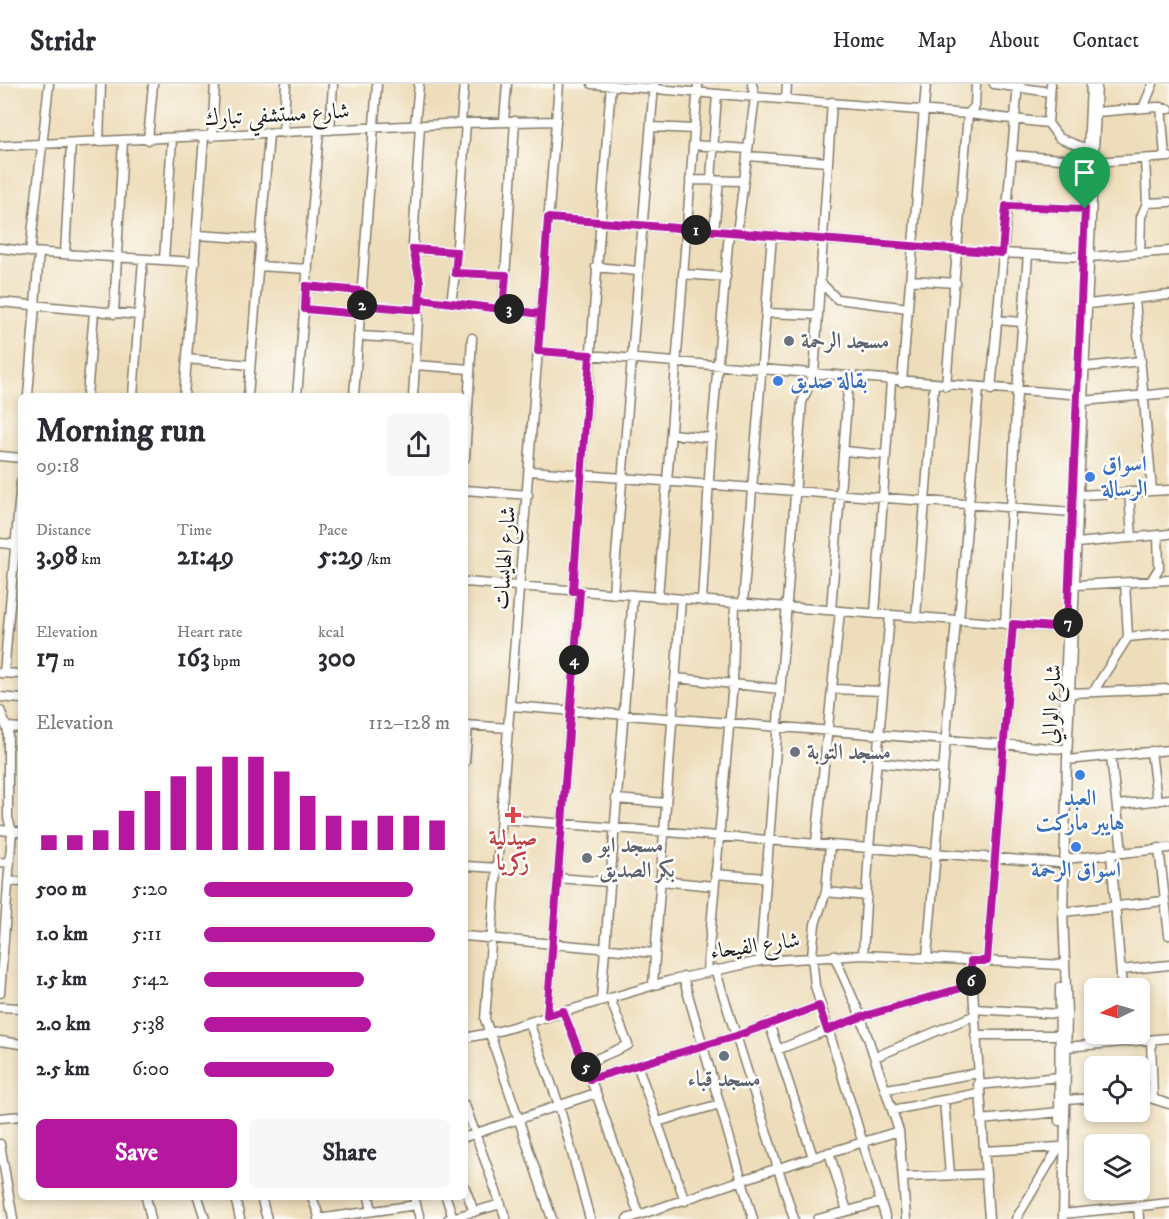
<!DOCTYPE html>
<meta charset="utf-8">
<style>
body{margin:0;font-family:"IM FELL DW Pica",Amiri,serif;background:#f7f7f7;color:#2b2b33;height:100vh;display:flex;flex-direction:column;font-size:22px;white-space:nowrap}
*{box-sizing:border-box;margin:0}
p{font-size:20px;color:#7c7c81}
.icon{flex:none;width:33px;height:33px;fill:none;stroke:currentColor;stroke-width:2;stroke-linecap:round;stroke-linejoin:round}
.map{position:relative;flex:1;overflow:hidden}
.side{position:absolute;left:18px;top:309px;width:450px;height:807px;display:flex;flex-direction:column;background:#fff;border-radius:9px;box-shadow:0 3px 9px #0003}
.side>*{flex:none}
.needle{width:39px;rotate:265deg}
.buttons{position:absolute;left:1084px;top:894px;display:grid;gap:12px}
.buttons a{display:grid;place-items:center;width:66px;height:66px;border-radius:9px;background:#fff;box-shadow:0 3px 9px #0003;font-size:30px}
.pin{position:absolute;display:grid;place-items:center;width:51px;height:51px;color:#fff;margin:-62px -26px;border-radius:50% 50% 50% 0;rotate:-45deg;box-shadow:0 0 6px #0007}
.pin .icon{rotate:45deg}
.km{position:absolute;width:30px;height:30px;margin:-15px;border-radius:50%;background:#222;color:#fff;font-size:16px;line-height:30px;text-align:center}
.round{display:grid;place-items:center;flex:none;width:63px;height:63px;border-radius:9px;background:#f7f7f7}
.headline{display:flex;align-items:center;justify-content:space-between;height:102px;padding:0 18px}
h1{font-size:33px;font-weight:800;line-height:45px}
.metrics{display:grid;grid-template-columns:repeat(3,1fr);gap:9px;height:102px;padding:6px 18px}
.metrics div{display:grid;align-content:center}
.metrics b{font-size:26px;font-weight:800}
.metrics small{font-size:16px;font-weight:400}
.metrics p{font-size:16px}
.chart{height:168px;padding:12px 18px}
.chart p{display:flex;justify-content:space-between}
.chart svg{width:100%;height:108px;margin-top:6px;stroke:#b5179e;stroke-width:6}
.primary-button{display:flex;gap:12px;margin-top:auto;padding:12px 18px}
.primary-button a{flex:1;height:69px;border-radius:9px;background:#b5179e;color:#fff;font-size:24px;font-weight:800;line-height:69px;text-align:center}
.primary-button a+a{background:#f7f7f7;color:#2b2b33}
ul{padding:0 18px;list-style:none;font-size:20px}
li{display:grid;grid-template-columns:96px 72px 1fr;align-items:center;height:45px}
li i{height:15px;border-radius:8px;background:#b5179e}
header{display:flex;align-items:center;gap:36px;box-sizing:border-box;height:84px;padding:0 30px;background:#fff;border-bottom:2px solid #e1e1e2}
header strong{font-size:28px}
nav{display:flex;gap:33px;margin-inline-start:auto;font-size:21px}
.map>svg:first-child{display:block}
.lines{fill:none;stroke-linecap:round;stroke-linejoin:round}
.minor-casing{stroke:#857c6b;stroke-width:11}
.minor{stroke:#fff;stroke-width:8}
.route-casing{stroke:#fff;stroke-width:12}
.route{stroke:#b5179e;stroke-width:8}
.worship-dot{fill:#6b7280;stroke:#fdfcf7;stroke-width:2}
.shop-dot{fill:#3f7fe0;stroke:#fdfcf7;stroke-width:2}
.health-dot{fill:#e0444e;stroke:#fdfcf7;stroke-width:2}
.labels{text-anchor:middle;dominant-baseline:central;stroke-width:5;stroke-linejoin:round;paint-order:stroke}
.street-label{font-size:22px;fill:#1c1c1c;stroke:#fdfcf7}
.worship-label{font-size:22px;font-weight:bold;fill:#5b616d;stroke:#fdfcf7;text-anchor:start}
.shop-label{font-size:22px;font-weight:bold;fill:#366cbe;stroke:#fdfcf7;text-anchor:start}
.health-label{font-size:22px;font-weight:bold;fill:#be3a42;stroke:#fdfcf7}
</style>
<header>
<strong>Stridr</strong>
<nav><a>Home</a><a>Map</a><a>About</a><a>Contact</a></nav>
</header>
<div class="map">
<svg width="1169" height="1135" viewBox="0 0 1169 1135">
<rect width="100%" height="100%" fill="#fdfcf7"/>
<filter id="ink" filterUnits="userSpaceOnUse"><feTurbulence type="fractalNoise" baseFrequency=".0167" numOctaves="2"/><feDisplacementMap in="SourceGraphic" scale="12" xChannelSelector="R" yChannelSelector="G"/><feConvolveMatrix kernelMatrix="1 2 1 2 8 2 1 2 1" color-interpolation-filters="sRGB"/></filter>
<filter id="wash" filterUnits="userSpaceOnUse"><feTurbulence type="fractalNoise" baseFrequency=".008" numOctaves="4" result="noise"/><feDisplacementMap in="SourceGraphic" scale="24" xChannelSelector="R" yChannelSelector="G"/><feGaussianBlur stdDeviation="1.35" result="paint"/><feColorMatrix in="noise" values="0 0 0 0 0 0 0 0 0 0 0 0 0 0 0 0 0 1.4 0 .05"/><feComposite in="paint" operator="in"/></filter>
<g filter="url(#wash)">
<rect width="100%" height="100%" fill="#eeddba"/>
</g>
<g filter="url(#ink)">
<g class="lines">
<g class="minor-casing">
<path id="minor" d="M592 0 968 30 1048 39
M994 0 1050 8
M1051 0 1048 39 1059 54 1087 65
M786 15 787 0
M1161 23 1165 73
M1143 24 1153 0
M1096 28 1157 23 1169 25
M504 37 507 0
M461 39 464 0
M466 39 455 189 506 191
M415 41 419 0
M651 43 694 45
M330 46 333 0
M283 49 286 0
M212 53 215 0
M148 56 153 0
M99 58 101 0
M693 61 748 65
M0 62 466 39 556 37
M1011 71 1087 77
M747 72 828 78
M1094 78 1169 73
M690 96 744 97
M711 96 717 10
M1147 119 1169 118
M1006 122 1085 125
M548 134 1002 169 1083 173
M714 147 719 97
M737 149 755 13 752 0
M197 151 260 155
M0 164 30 168 195 178
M413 165 457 168
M30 168 49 0
M1140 169 1141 133 1147 119 1145 75
M65 170 71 59
M1090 173 1169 167
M164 176 172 55
M258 182 308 185
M596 183 638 187
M683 190 726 193
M910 196 956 199
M820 198 837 215 908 224
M306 202 361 207
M420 215 541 230
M1135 216 1152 407
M0 218 138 231
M451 219 455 189
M1088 220 1169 211
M360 221 419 226
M305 225 359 230
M503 225 515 37
M767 229 818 231
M114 230 123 57
M997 236 1022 238
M358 252 417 255
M538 267 1082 311
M187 275 250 281
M415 281 470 285
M1085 283 1141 277
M902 298 926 0
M946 302 968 30 975 22 976 0
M991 306 1018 0
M28 312 39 169
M87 312 94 228
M133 312 143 175
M184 312 204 53
M248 312 269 50
M297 312 319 47
M354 312 377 0
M413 312 420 204 413 160 420 41
M1083 317 1169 309
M671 350 712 354
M844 367 886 371
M0 372 21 374
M465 374 472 254
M530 387 1072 428
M465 406 528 411
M1129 408 1132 454
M1080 411 1169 406
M0 459 21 461
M1077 459 1169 450
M1151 497 1159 484 1158 451
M465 498 1073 545
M1125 499 1128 553
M1076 501 1169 496
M573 507 611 0
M613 510 654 0
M658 513 698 0
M702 517 711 360 729 148
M743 520 772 151
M831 526 849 293
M875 530 891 297
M916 533 934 301
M959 536 979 304
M1005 540 1017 308 1028 171
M0 589 21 590
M4 589 21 397
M676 594 780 605
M833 605 883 607
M1093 608 1128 553 1169 549
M1071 609 1169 605
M0 613 21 615
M511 622 1062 665
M0 626 8 647V734L12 747 0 909
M1064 626 1091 0
M465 641 509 644
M8 643 21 644
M1151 667 1157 717
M1111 673 1122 767
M1067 676 1169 666
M465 678 468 641
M878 678 941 685
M616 715 666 719
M1118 721 1169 715
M502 735 1059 779
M0 746 21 748
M816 759 840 527
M830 761 826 808 815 840 812 872 815 902 886 1135
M1159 764 1169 851
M1111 769 1122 904
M1065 775 1169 764
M0 778 10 779
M465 782 498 784
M715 790 766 794
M557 794 609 798
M8 797 21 798
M661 797 714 802
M826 808 867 812
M1063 828 1164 817
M465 852 655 869
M834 871 861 933 899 1047 906 1135
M863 871 869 764 890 531
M927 873 956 536
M760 877 802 318 814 290 832 18
M971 877 989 1135
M987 877 1013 540
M715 885 794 1135
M1121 886 1169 881
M707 887 733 599 735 519
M683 893 753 1135
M653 901 681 515
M601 916 633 511
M0 923 21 924
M974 925 1060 930
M563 927 596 1009 639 1131
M547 932 580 507
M529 938 559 1021 590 1135
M769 939 813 1073
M975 951H1059
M465 954 499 947 668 897 760 877 863 871 1064 881
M1151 956 1153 1014
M0 957 21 960
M1066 963 1169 954
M777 966 861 933 972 901
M875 973 973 932
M585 980 628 961 610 914
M638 983 685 1117
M590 995 736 952 819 922
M978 1001 1059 993
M887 1005 978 989
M1140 1011 1169 1020
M944 1016 950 1091
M1065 1016 1095 1014
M465 1021 506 1135
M893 1026 979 1009
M0 1034 21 1032
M981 1036 1059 1028
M1059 1037 1060 903
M657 1038 720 1020
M465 1053 596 1009
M0 1060 13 1135
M984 1067 1059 1063
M829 1068 847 1127
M904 1093 986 1090
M465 1104 474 1128
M146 1113 151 1135
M198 1113 205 1135
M235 1113 240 1135
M261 1113 267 1135
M312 1113 320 1135
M369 1113 372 1127
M414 1113 420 1135
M446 1113 453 1134
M1138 1122 1139 1135
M1063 1130 1169 1119
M318 1135 416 1121
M448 1135 501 1120
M552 1135 485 935 559 0
M627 1135 769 1087 899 1047
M818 1135 881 1118
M1016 1135 1059 1063
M1063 1135 1067 929 1063 828 1067 676 1097 0"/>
</g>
<use href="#minor" class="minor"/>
</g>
</g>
<g class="lines" filter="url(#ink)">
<g class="route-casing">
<path id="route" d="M1085 125 1006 122 1002 169 548 134 541 230 420 215 419 226 360 221 361 207 306 202 305 225 359 230 360 221 419 226 420 198 413 165 457 168 455 189 506 191 503 225 541 230 538 267 590 271 573 507H580L547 932 563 927 590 995 736 952 819 922 827 946 861 933 972 901 971 877H987L1013 540 1067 544 1085 125"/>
</g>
<use href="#route" class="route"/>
</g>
<g class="worship-dot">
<circle cx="789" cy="257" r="6"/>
<circle cx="795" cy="668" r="6"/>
<circle cx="587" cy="774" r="6"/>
<circle cx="724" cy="972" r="6"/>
</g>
<g class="shop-dot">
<circle cx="778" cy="297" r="6"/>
<circle cx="1090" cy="393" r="6"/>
<circle cx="1080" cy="691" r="6"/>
<circle cx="1076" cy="763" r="6"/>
</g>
<path class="health-dot" d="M510 722h6v6h6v6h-6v6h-6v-6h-6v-6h6z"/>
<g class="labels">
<g class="street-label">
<text transform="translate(277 31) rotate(-3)">شارع مستشفي تبارك</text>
<text transform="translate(505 474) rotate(-86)">شارع الهايسات</text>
<text transform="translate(1052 620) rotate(-87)">شارع الوالي</text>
<text transform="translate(755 862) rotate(-8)">شارع الفيحاء</text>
</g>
<g class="worship-label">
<text x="801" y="257">مسجد الرحمة</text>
<text x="807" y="668">مسجد التوبة</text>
<text x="599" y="761">مسجد ابو<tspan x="599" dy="25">بكر الصديق</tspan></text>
<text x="724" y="995" text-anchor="middle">مسجد قباء</text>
</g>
<g class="shop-label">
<text x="790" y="297">بقالة صديق</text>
<text x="1102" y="380">اسواق<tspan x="1102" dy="25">الرسالة</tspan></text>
<text x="1080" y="714" text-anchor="middle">العبد<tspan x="1080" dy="25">هايبر ماركت</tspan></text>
<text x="1076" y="786" text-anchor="middle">اسواق الرحمة</text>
</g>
<g class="health-label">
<text x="513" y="754">صيدلية<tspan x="513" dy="25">زكريا</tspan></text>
</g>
</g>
</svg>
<div class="buttons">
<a><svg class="needle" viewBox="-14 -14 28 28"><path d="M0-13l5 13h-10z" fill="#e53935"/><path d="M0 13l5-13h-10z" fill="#7c7c81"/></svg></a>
<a><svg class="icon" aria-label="locate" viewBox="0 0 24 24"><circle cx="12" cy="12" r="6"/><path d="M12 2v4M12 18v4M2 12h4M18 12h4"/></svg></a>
<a><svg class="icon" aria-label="layers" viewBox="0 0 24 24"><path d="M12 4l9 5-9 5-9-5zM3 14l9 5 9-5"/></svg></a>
</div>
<div class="pin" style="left:1085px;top:125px;background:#1e9e55"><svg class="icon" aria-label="arrive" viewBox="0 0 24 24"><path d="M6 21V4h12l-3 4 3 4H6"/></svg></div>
<b class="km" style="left:696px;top:146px">1</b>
<b class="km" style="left:362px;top:221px">2</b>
<b class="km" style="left:509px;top:225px">3</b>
<b class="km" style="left:574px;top:576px">4</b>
<b class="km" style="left:586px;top:983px">5</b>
<b class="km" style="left:971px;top:897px">6</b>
<b class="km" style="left:1068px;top:539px">7</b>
<section class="side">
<div class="headline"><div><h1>Morning run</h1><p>09:18</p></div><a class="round"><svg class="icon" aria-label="share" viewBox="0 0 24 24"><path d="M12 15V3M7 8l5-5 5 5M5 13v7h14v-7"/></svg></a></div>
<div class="metrics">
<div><p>Distance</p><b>3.98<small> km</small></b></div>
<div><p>Time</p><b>21:49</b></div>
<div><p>Pace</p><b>5:29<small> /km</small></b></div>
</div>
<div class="metrics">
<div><p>Elevation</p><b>17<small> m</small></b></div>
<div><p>Heart rate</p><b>163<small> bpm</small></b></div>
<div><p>kcal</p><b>300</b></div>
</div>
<div class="chart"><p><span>Elevation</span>112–128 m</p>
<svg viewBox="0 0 160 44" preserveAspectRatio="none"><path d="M5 44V38M15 44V38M25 44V36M35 44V28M45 44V20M55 44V14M65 44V10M75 44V6M85 44V6M95 44V12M105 44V22M115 44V30M125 44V32M135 44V30M145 44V30M155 44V32"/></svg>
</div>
<ul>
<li><b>500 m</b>5:20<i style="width:85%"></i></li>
<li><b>1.0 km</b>5:11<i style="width:94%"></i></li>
<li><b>1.5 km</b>5:42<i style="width:65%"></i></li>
<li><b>2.0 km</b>5:38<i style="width:68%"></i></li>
<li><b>2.5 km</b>6:00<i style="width:53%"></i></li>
</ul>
<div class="primary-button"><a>Save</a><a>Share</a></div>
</section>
</div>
